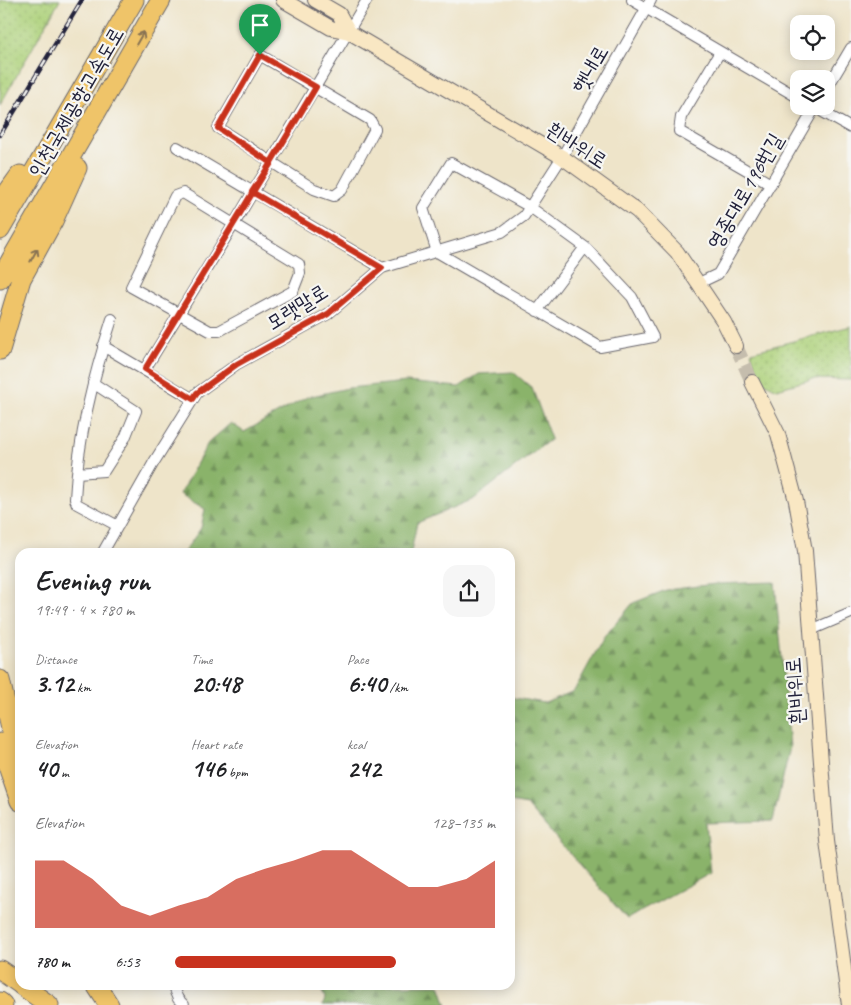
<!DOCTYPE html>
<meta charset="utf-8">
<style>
body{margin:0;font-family:Caveat,"Poor Story",sans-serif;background:#f6f6f6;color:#202124;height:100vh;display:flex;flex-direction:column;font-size:19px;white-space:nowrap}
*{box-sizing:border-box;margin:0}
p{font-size:16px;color:#757577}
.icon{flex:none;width:28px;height:28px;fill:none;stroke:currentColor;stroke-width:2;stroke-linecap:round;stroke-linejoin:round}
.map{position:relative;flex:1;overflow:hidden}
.side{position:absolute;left:15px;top:548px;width:500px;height:442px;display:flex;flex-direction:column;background:#fff;border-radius:15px;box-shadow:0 2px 12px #0003}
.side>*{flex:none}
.buttons{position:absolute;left:790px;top:15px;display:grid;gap:10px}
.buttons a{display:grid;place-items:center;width:45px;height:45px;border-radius:10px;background:#fff;box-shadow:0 2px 12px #0003;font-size:25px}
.pin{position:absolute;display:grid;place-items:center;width:42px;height:42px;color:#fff;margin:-51px -21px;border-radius:50% 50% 50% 0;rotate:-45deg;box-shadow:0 0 5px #0007}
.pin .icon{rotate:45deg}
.round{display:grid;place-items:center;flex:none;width:52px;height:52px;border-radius:15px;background:#f6f6f6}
.head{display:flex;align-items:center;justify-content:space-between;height:85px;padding:0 20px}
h1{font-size:28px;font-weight:600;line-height:38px}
.metrics{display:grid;grid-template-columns:repeat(3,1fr);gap:8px;height:85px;padding:5px 20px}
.metrics div{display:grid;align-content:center}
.metrics b{font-size:25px;font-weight:600}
.metrics small{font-size:14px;font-weight:400}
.metrics p{font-size:14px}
.chart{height:140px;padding:10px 20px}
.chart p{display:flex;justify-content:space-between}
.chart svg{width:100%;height:90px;margin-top:5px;fill:#c8321e;opacity:.7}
ul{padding:0 20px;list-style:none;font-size:16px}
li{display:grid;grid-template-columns:80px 60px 1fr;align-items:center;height:38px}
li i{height:12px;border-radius:6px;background:#c8321e}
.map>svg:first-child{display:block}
.forest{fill:url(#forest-firs);stroke:#566a52}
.park{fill:url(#park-dots);stroke:#687a5a}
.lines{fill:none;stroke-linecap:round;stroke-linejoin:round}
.secondary-tunnel{stroke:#c5bdad;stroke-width:14;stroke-dasharray:14 7;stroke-linecap:butt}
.street-casing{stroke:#69666d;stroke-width:12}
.secondary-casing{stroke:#69666d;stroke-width:16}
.highway-casing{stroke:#69666d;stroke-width:21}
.street{stroke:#fff;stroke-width:10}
.secondary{stroke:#f9e7c3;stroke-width:14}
.highway{stroke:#efc469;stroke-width:19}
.rail-casing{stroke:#22223b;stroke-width:4.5}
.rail{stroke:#f6f6f2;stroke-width:2.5;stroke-dasharray:8;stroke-linecap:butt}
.oneway{stroke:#887352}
.route-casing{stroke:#fff;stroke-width:10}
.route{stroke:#c8321e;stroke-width:6}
.labels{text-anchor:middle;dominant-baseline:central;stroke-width:4.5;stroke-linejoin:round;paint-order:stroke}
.street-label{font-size:21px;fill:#22223b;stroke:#f6f6f2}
</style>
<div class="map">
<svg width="851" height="1005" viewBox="0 0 851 1005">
<defs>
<pattern id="forest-firs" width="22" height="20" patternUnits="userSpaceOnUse" patternTransform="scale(1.25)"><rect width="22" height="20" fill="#8ab36a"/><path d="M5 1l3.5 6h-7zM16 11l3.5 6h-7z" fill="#709158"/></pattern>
<pattern id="park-dots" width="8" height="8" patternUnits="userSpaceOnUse" patternTransform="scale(1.25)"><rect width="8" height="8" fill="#add17a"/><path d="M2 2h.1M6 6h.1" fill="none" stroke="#95b36a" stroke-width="1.8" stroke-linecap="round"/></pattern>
</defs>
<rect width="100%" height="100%" fill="#f6f6f2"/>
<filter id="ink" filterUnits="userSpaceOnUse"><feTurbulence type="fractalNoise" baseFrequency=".02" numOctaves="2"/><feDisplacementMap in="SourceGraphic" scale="10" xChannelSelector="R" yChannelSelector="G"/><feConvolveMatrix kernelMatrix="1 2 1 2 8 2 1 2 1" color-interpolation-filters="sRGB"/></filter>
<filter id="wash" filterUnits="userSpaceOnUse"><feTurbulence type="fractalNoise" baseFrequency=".0096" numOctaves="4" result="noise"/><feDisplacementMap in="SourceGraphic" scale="20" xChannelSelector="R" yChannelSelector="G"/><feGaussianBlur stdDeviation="1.12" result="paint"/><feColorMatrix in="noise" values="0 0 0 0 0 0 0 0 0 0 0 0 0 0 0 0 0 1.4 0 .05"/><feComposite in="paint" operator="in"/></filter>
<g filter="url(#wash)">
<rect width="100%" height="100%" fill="#eee4c9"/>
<path class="forest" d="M513 372 532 388 551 439 474 499 417 523 411 552H184L201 528 205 509 180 494 208 443 231 423 244 432 307 397 348 388 406 382 459 387 479 374Z
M775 582 790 747 773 821 706 823 711 873 627 919 527 805 510 802V695L514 698 545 703 574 691 604 637 633 603 666 590 715 584Z
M319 985H440L447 1005H323L325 999Z"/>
<path class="park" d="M0 0H60L0 105Z
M851 326V380L812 379 777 389 760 380 751 352Z"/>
</g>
<g filter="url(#ink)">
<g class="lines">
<path class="secondary-tunnel" d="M736 346 752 382"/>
<g class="street-casing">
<path id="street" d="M632 0 799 98
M720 52 681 117 679 131 771 184
M260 55 370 120 375 129 342 190 334 196 314 189 218 128Z
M826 90 851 48
M812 106 851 128
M177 147 382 268
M451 163 530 207 585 247 632 297 653 337 600 347 437 252 423 208Z
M183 193 299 264 300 273 293 291 219 331H210L131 287 175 196Z
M699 283 718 274 816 106
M537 311 585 247
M112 319C93 378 78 437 75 499L77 504 118 526
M103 346 193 399
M145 369 234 224 367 0
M77 473 104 471 125 438 136 411 93 383
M103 552 154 462 197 393 237 364 328 314 382 268 502 232 524 216 562 157 651 0
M811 630 851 613
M172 985 178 999 184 1005"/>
</g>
<g class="secondary-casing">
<path id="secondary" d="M283 0 331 28 349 32 562 157 637 211 677 252 724 322 736 346
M315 0 339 14 349 32
M752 382 778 434 796 501 805 551 827 841 849 1005"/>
</g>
<g class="highway-casing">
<path id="highway" d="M0 203 20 175
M0 230 134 0
M0 279 161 0
M0 350 21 279 53 221 77 168
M0 680 20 767
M0 743 20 801
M0 970 20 984
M21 985 49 1005
M96 985 109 1005
M0 1002 3 1005"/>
</g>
<use href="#street" class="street"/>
<use href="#secondary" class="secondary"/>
<use href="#highway" class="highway"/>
<g class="rail-casing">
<path id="rail" d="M0 135 82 0"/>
</g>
<use href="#rail" class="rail"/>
</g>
<defs><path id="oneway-shaft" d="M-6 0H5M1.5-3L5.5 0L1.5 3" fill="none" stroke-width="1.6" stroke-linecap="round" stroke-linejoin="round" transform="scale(1.25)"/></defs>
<g class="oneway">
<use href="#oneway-shaft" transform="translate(140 38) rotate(-60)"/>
<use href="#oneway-shaft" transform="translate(34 255) rotate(-61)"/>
</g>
</g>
<g class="lines" filter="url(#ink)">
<g class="route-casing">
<path id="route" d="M260 55 218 128 271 163 252 192 382 268 328 314 237 364 197 393 193 399 145 369C202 275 260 182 316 87L260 55"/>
</g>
<use href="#route" class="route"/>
</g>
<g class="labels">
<g class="street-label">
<text transform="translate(590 69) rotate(-60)">햇내로</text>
<text transform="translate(76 102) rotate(-60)">인천국제공항고속도로</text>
<text transform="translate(577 145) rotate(33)">흰바위로</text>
<text transform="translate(745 191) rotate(-60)">영종대로196번길</text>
<text transform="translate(297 307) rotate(-32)">모랫말로</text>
<text transform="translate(795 691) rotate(-94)">흰바위로</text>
</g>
</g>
</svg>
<div class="buttons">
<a><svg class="icon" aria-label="locate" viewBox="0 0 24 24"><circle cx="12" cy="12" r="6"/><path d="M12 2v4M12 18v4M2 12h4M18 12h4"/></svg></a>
<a><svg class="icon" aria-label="layers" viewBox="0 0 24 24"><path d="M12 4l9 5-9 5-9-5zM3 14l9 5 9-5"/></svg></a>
</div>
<div class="pin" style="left:260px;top:55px;background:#1e9e55"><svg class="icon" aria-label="arrive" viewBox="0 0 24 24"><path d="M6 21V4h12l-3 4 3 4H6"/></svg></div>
<section class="side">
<div class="head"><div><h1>Evening run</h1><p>19:49 · 4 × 780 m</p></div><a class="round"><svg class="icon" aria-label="share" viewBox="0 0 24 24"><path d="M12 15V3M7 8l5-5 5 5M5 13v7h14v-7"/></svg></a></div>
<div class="metrics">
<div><p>Distance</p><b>3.12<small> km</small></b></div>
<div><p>Time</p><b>20:48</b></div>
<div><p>Pace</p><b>6:40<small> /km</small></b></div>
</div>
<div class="metrics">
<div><p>Elevation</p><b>40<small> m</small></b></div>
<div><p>Heart rate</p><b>146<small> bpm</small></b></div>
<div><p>kcal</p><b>242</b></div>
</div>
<div class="chart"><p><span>Elevation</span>128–135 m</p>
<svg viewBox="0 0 160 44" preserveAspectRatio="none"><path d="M0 44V11L10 11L20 20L30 33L40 38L50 33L60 29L70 20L80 15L90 11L100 6L110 6L120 15L130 24L140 24L150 20L160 11V44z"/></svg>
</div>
<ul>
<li><b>780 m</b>6:53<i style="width:69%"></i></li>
</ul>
</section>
</div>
